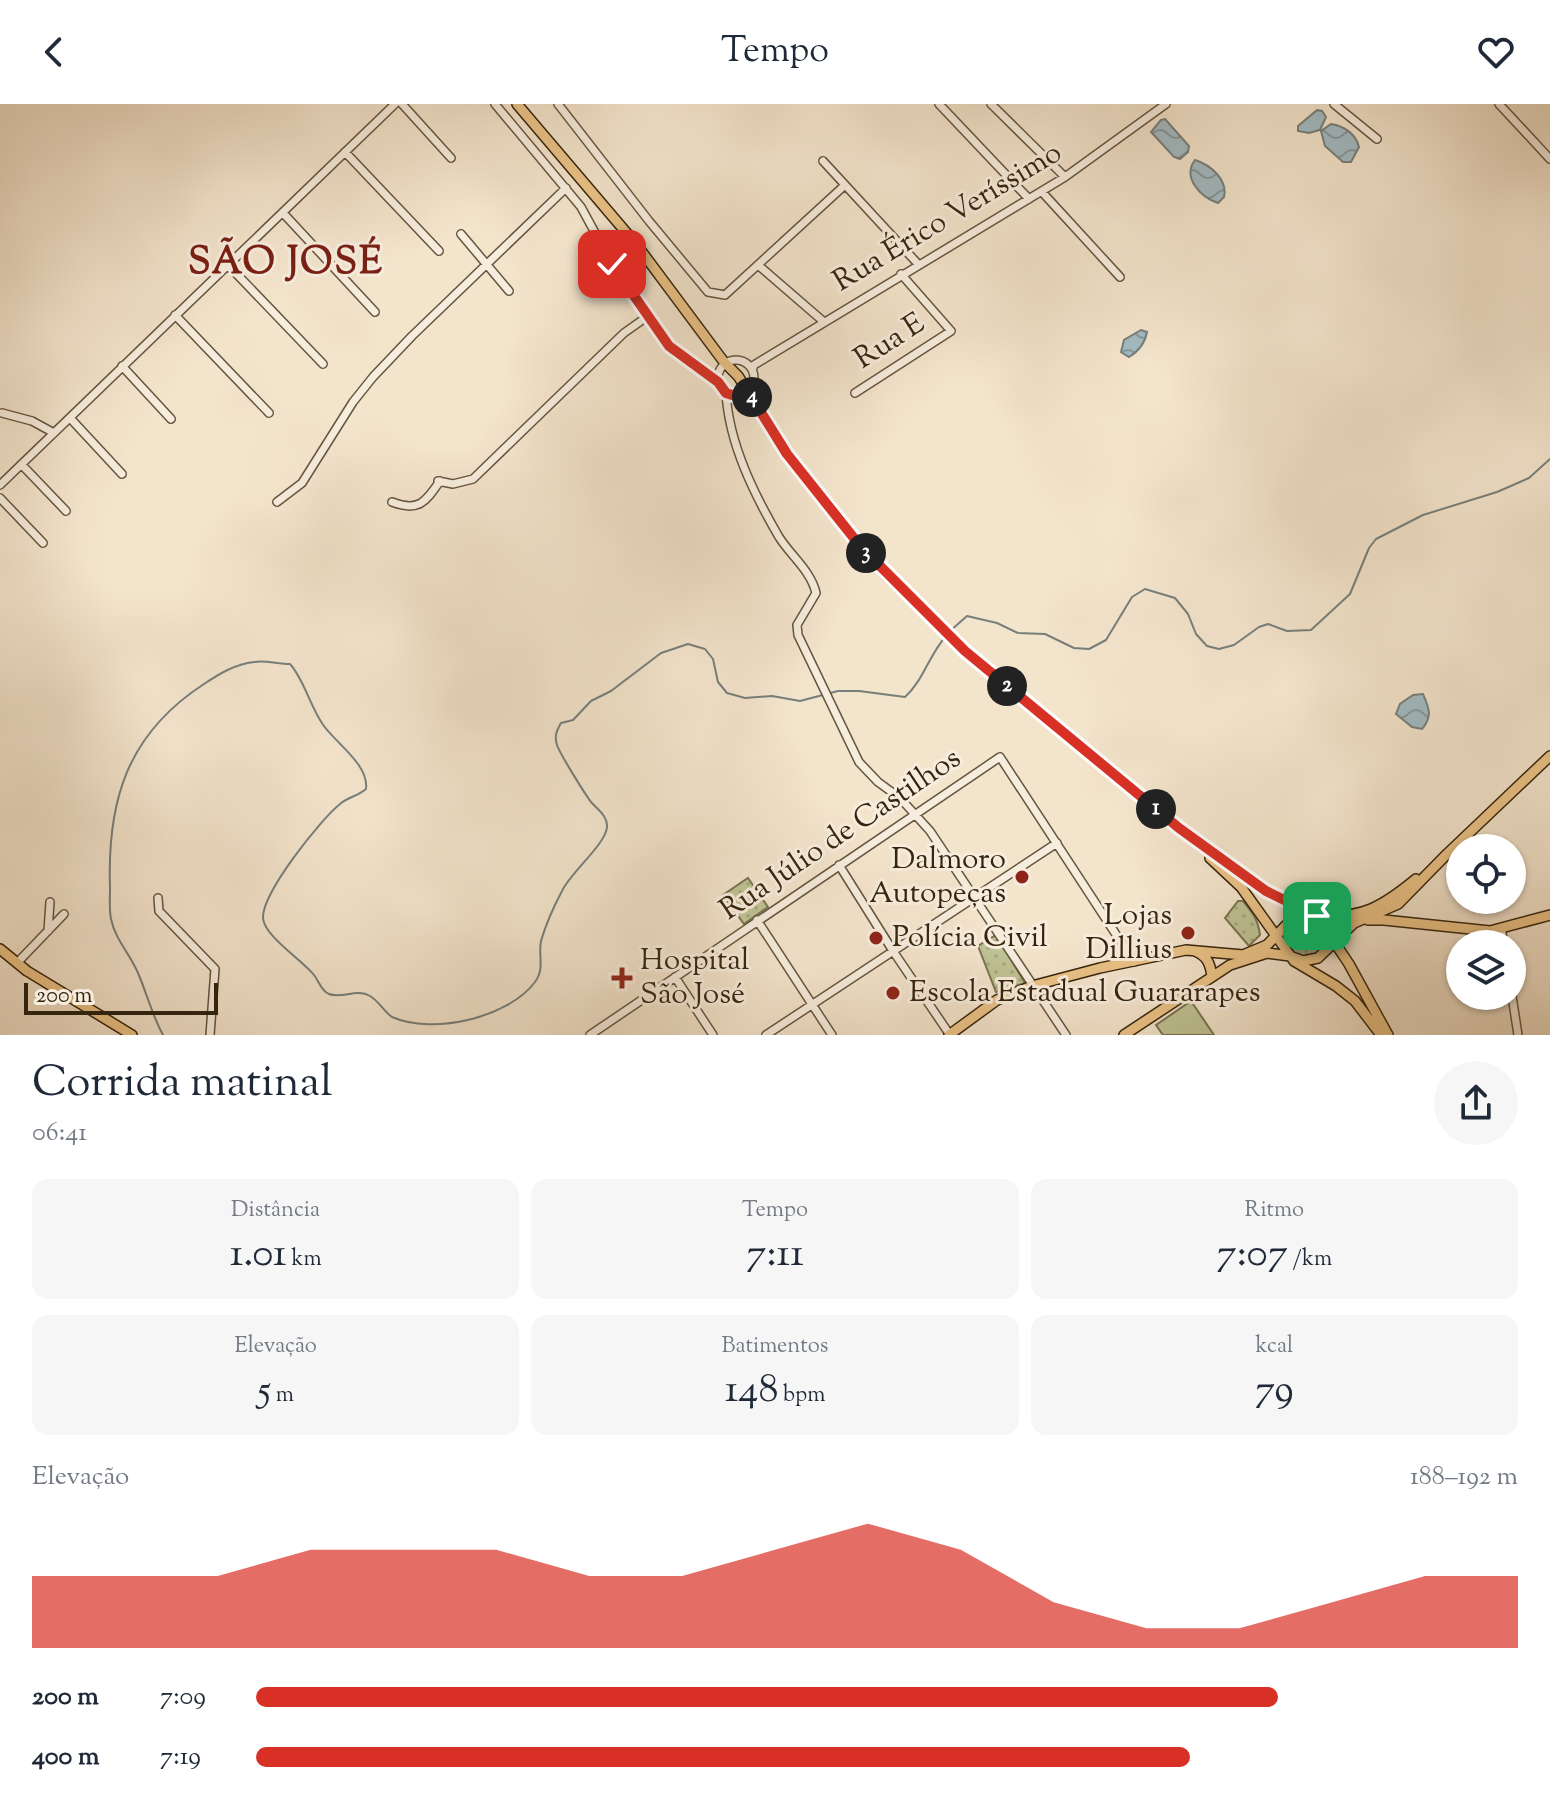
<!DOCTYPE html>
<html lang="pt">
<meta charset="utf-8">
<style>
body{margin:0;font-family:"Sorts Mill Goudy",serif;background:#f6f6f7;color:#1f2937;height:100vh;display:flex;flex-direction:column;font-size:30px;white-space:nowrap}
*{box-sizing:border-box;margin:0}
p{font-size:26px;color:#747a83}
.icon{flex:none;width:44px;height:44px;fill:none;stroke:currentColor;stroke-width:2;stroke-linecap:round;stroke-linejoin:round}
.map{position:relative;height:931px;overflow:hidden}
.panel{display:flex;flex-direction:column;background:#fff;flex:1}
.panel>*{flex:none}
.tools{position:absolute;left:1446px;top:730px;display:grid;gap:16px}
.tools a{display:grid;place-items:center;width:80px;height:80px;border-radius:50%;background:#fff;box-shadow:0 2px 6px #0004;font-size:40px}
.scale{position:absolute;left:24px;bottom:20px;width:194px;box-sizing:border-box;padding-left:8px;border:4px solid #36250e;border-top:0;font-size:22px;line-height:28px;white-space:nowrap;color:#36250e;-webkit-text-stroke:6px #f7edde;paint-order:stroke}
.pin{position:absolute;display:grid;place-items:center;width:68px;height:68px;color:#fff;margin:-34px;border-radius:16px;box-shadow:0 4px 12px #0006}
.km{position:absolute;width:40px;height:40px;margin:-20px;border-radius:50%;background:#222;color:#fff;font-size:22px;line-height:40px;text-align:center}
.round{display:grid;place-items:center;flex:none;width:84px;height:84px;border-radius:42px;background:#f6f6f7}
.summary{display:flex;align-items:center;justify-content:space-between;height:136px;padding:0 32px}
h1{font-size:44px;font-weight:600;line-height:60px}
.metrics{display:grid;grid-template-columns:repeat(3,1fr);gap:12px;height:136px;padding:8px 32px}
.metrics div{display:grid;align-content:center;border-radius:16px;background:#f6f6f7;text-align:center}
.metrics b{font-size:40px;font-weight:600}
.metrics small{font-size:22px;font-weight:400}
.metrics p{font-size:22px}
.chart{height:224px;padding:16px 32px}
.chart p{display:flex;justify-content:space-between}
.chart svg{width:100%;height:144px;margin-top:8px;fill:#d93025;opacity:.7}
ul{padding:0 32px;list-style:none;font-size:26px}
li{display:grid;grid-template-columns:128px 96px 1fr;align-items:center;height:60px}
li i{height:20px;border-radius:10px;background:#d93025}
header{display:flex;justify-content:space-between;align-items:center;height:104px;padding:0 32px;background:#fff;font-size:36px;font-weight:600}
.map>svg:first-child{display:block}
.grass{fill:url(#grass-tufts);stroke:#7a7452;stroke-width:2}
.park{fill:url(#park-dots);stroke:#7a7452;stroke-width:2}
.garden{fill:#bfc395;stroke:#7a7452;stroke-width:2}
.water{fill:url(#water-waves);stroke:#777f7b;stroke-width:2}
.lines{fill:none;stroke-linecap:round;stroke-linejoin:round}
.stream{stroke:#777f7b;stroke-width:2}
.minor-casing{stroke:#65553e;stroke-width:10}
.major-casing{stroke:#36250e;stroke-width:12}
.minor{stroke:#f7edde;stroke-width:7}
.major{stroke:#eac286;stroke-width:9}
.route-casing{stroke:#fff;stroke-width:16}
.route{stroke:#d93025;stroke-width:10}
.poi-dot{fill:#8f2418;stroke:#f7edde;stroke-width:3}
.labels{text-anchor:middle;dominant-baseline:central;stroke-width:6;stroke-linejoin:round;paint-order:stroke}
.street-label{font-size:30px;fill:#36250e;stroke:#f7edde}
.poi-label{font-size:30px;fill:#36250e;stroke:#f7edde;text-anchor:start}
.district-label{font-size:38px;font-weight:bold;letter-spacing:2px;fill:#7a1f14;stroke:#f7edde}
</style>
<header><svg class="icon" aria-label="back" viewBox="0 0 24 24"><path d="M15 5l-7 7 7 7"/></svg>Tempo<svg class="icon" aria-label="heart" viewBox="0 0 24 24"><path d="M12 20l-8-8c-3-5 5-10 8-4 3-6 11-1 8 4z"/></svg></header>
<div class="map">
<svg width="1550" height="931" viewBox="0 0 1550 931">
<defs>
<pattern id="grass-tufts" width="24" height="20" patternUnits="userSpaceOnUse" patternTransform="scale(2)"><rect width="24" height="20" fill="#bfc395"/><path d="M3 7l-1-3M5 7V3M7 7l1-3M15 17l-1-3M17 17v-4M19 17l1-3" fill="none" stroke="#a5a77f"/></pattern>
<pattern id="park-dots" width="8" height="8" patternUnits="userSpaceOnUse" patternTransform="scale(2)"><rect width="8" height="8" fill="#bfc395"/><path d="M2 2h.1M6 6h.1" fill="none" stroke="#a5a77f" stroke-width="1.8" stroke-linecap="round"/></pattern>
<pattern id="water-waves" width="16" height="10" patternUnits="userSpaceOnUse" patternTransform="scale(2)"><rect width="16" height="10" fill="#a2bbc3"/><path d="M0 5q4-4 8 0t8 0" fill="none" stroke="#85989d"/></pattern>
</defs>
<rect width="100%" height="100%" fill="#f3e4cc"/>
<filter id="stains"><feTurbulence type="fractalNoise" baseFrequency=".0025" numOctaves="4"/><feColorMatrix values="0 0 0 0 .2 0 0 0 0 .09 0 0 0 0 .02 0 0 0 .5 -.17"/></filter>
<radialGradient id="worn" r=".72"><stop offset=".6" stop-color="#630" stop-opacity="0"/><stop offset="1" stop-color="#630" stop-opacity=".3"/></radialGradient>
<path class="grass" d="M1286 834a19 19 0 1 1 38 0a19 19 0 1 1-38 0Z"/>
<path class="park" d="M748 774 768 803 744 820 723 791Z
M1238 797H1243C1253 809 1258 816 1260 831L1249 842 1225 814Z
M996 831 1025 879 996 888 978 842Z"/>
<path class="garden" d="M1191 897 1214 931H1163L1156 921Z"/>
<path class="water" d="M1317 6 1322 7 1326 13 1320 26 1309 29 1298 27V22Z
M1165 15 1189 42 1188 48 1180 55 1174 53 1151 28 1161 16Z
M1331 20C1344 22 1356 30 1359 43L1351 58H1343L1325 42 1321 27Z
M1195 56C1211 61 1228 76 1224 93L1218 99C1200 93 1182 73 1195 56Z
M1141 226 1147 228C1145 239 1139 247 1129 253L1121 248 1124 236Z
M1423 590C1429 604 1433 612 1422 625L1412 623 1396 610 1400 600 1413 591Z"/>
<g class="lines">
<path class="stream" d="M950 527 967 512 997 519 1018 529 1045 530 1074 544 1089 545 1106 536 1132 493 1145 485 1175 494 1188 510 1196 530 1207 542 1219 545 1234 541 1259 523 1268 520 1287 527 1311 526 1350 490 1369 444 1376 435 1423 411 1497 388 1529 374 1550 355
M163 931C152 911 147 890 138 869 130 850 115 835 111 815 109 805 110 794 110 784 107 697 127 630 204 580 219 570 235 560 254 558 265 556 278 560 290 560 304 575 311 605 324 622 337 640 369 661 366 685 358 692 348 693 340 700 320 716 262 789 263 814 264 832 302 856 314 871 319 877 321 887 329 890 342 895 357 884 370 892 379 897 384 908 392 913 433 931 508 914 535 878 545 865 538 851 541 837 546 820 554 802 562 787 570 769 606 740 607 723 608 712 597 705 591 698 585 690 560 650 557 641 554 632 557 626 561 619L573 616 591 597 611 587 661 549 688 540 705 545 713 555 718 578 727 589 745 594 772 592 800 597 838 587H859L905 593C923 577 929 551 946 532"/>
<g class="minor-casing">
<path id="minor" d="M402 0 451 54
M495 0 581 103 612 160 669 242 718 278
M558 0 649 117 708 188 725 191 845 81
M939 0 1029 95
M991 0 1065 73
M1334 0 1377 35
M1499 0 1550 55
M345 48 439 147
M823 57 918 160
M1042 88 1120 173
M283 109 375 208
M461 130 509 187
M228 161 323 260
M758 161 824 218
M175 211 269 309
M718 274a18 18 0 1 1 36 0a18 18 0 1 1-36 0Z
M122 262 171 315
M753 264 754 261 1065 73 1166 0
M726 289C729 340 754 390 779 433 791 452 811 467 816 489L797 521 798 531 859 658 878 678 900 694 930 727 1066 931
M855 289 951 227 901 170
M2 309 32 317 54 329
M70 314 122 370
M22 361 66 407
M438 377 453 380 473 375 624 229 648 212
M0 381 395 0
M0 394 43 439
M277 398 302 379 353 298 373 273 412 232 566 84
M392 398C418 408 425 399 440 377
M839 761 893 847 950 931
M158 794 159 807 215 865 210 931
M757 816 832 931
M1501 824 1504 840
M48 827 50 798
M17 859 64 810
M675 873 713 931
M1512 892 1518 931
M590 931 1000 653 1134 858
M766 931 1057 739"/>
</g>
<g class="major-casing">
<path id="major" d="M517 0 636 140 724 258 738 272 802 371 886 471 977 557 1179 724 1266 787 1317 812 1349 860 1388 931
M1210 754 1241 783 1294 857 1336 882 1355 897 1381 931
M1317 812C1362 815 1382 803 1416 775
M1368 816H1384L1490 827 1550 811
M0 845 27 867 132 931
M1195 847C1207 852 1210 859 1212 872
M949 931 997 896 1032 882 1100 864 1186 846 1243 851 1267 841 1295 812 1310 809
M1124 931 1230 861 1267 849 1290 852 1303 857 1318 854 1354 819 1398 800 1447 750 1550 652"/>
</g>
<use href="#minor" class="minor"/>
<use href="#major" class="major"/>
</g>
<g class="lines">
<g class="route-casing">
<path id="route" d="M612 160 669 242 718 278 726 289 732 291 749 289 787 350 861 443 965 547 1179 724 1266 787 1317 812"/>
</g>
<use href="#route" class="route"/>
</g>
<g class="poi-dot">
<circle cx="1022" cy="773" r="8"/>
<circle cx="1188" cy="829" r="8"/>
<circle cx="876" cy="834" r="8"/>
<path d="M618 862h8v8h8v8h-8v8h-8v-8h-8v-8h8z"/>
<circle cx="893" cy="889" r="8"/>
</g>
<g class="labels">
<g class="street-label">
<text transform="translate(948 114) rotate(-31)">Rua Érico Veríssimo</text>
<text transform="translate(890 238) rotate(-33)">Rua E</text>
<text transform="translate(841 731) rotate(-34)">Rua Júlio de Castilhos</text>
</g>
<g class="poi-label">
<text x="1006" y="756" text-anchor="end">Dalmoro<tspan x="1006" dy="34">Autopeças</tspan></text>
<text x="1172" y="812" text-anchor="end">Lojas<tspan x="1172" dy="34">Dillius</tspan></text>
<text x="892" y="834">Polícia Civil</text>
<text x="640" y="857">Hospital<tspan x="640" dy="34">São José</tspan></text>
<text x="909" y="889">Escola Estadual Guararapes</text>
</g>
<g class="district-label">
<text x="286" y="160">SÃO JOSÉ</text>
</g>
</g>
<rect width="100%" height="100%" filter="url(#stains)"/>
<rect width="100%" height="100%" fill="url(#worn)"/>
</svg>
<div class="tools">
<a><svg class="icon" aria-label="locate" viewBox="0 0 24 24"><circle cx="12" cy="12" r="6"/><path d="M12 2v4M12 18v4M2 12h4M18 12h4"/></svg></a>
<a><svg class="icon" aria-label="layers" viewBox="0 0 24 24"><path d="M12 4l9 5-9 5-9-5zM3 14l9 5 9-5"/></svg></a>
</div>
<div class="scale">200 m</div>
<div class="pin" style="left:1317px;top:812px;background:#1e9e55"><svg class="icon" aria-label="arrive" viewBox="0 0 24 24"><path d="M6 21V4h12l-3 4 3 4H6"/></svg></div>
<div class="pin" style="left:612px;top:160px;background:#d93025"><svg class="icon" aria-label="check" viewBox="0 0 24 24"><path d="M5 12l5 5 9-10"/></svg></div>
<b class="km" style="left:1156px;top:705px">1</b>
<b class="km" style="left:1007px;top:582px">2</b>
<b class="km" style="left:866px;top:449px">3</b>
<b class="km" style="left:752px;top:293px">4</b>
</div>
<section class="panel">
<div class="summary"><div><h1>Corrida matinal</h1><p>06:41</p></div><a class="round"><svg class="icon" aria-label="share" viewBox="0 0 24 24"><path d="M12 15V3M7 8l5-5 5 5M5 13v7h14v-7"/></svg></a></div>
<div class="metrics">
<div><p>Distância</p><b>1.01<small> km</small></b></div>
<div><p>Tempo</p><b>7:11</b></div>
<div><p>Ritmo</p><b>7:07<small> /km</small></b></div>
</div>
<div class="metrics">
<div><p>Elevação</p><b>5<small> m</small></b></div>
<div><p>Batimentos</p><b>148<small> bpm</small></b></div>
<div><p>kcal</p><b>79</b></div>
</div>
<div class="chart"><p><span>Elevação</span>188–192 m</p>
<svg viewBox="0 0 160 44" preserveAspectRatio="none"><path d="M0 44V22L10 22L20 22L30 14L40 14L50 14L60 22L70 22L80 14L90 6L100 14L110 30L120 38L130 38L140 30L150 22L160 22V44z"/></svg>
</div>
<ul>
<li><b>200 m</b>7:09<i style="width:81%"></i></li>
<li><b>400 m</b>7:19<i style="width:74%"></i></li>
</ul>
</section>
